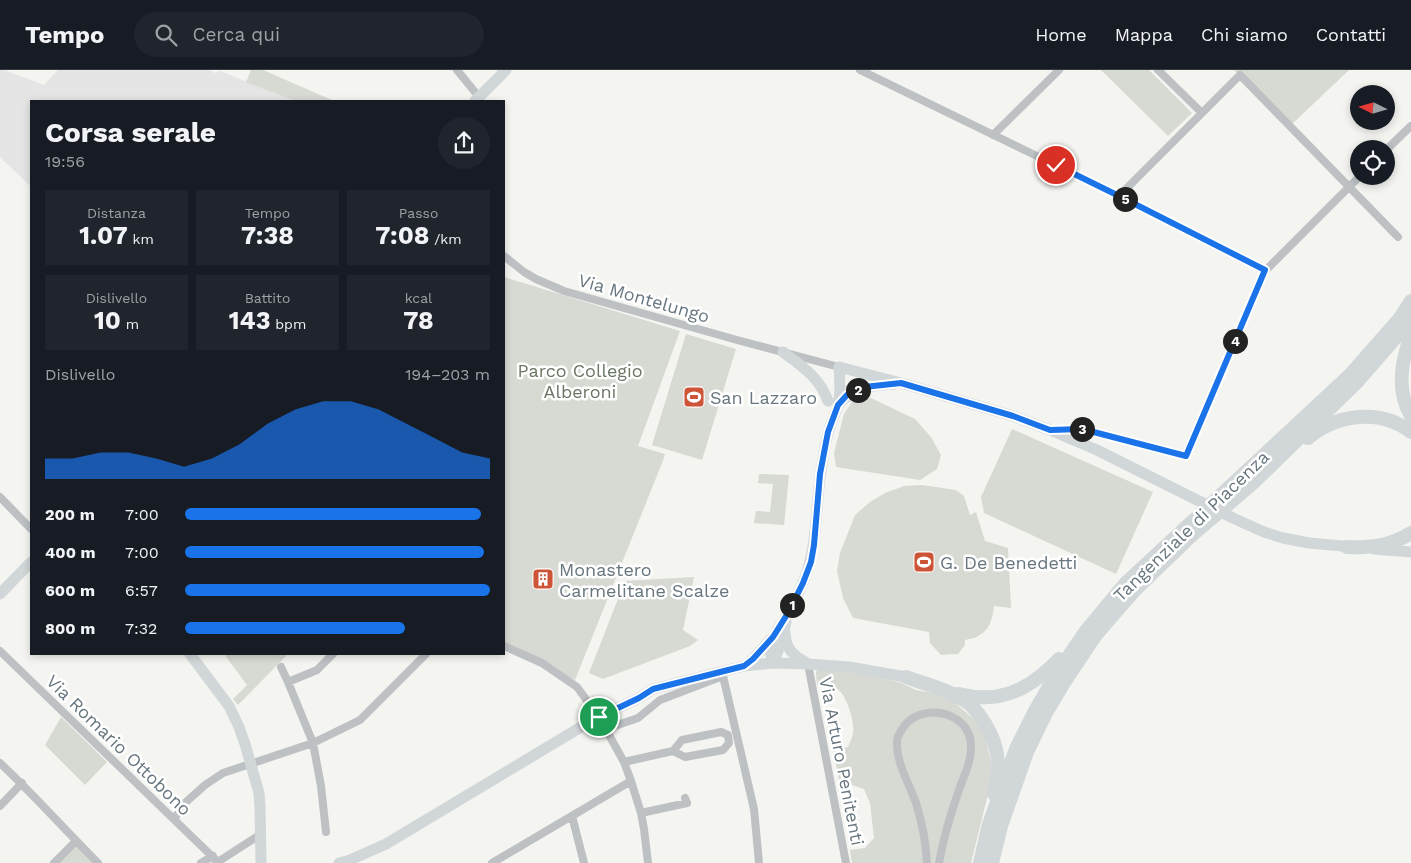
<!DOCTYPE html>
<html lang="it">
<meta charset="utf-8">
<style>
body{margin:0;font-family:"Work Sans",sans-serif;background:#20242c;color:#f1f3f6;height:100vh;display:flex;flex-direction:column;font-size:19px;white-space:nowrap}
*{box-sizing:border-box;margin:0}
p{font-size:16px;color:#9ea1a6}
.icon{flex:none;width:28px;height:28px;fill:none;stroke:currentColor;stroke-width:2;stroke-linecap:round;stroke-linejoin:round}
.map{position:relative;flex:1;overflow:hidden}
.sheet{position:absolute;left:30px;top:30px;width:475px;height:555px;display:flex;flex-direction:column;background:#171b24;border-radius:0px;box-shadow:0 2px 8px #0003}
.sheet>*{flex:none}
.needle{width:32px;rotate:275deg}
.tools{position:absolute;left:1350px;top:15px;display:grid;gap:10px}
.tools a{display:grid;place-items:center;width:45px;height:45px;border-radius:50%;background:#171b24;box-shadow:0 2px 8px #0003;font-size:25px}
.pin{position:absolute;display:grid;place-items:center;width:42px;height:42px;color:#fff;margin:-21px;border:2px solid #fff;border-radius:50%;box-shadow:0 1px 5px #0007}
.km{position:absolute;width:25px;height:25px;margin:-12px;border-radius:50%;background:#222;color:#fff;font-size:14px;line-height:25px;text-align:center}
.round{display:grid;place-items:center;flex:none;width:52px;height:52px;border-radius:26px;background:#20242c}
.overview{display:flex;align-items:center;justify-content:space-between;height:85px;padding:0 15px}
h1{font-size:28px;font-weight:700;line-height:38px}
.figures{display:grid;grid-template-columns:repeat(3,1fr);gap:8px;height:85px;padding:5px 15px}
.figures div{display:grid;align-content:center;border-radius:0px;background:#20242c;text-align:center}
.figures b{font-size:25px;font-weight:700}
.figures small{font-size:14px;font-weight:400}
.figures p{font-size:14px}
.chart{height:140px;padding:10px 15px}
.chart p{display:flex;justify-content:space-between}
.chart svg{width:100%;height:90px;margin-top:5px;fill:#1a73e8;opacity:.7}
ul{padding:0 15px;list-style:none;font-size:16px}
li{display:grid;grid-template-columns:80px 60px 1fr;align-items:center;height:38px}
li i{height:12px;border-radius:6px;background:#1a73e8}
header{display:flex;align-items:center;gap:30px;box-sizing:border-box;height:70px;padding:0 25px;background:#171b24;border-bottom:1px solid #363941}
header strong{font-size:24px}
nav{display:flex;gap:28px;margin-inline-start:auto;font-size:18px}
.search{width:350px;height:45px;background:#20242c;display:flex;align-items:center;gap:12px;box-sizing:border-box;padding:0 18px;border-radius:28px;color:#9ea1a6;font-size:19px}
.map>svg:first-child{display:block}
.built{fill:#e4e5e4}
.green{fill:#d6dad2}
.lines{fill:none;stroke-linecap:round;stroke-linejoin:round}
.street{stroke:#bdc1c4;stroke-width:8}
.secondary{stroke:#d1d6d9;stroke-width:11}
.highway{stroke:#d1d6d9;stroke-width:14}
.route-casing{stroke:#fff;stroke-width:10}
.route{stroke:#1a73e8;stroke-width:6}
.labels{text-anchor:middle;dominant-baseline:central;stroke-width:5;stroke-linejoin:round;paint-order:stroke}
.street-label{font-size:18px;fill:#66757e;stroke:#fff}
.park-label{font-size:18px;fill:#697664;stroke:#fff}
.poi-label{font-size:18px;fill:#66757e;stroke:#fff;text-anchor:start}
</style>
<header>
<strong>Tempo</strong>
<div class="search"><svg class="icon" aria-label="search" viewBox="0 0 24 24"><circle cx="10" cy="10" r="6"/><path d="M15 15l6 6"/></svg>Cerca qui</div>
<nav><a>Home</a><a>Mappa</a><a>Chi siamo</a><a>Contatti</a></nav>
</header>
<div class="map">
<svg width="1411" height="793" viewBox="0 0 1411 793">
<rect width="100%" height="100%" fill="#f4f4f1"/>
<path class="built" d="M0 0H4L44 15 58 0H209L215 3 220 1 295 31H31V117L0 87Z"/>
<path class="green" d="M251 0H263L334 31H295L246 12Z
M1101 0H1149L1192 43 1168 66Z
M1234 0H1349L1290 56Z
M504 207 680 261 638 376 665 384 664 388 575 610 504 575Z
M686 264 736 279 702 390 652 375Z
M871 328 915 349 931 367 941 385 937 399 920 410 836 397 834 383 844 344 854 329Z
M1012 359 1153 422 1116 504 984 443 981 427Z
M759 404 789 405 784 455 754 453 756 441 770 442 773 414 758 413Z
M922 415 956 420 964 426 970 445 976 442 985 471 1008 478 1011 538 994 536C992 555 986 567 965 570V575L958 584 941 585 930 573 929 562 853 548 843 528 837 501 840 483 855 445 870 432 885 423 904 416Z
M694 507 683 560 698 570 690 576 603 609 589 603 625 511Z
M224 584H288L238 635 233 629 247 615Z
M817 599 863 604 899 612 916 620 932 623 954 632 976 651 986 669 991 693 989 720 971 793H852L850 780 865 778 874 768 870 733 864 719 852 715 840 714 833 680 848 677C850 672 853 667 853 662 855 652 846 623 837 619 831 616 824 616 817 615L816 603Z
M61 647 107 692 85 715 45 675Z
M76 771 95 793H54Z"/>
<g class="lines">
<path class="street" d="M457 0 479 27
M860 0 1119 126 1265 201
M1158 0 1202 43 1240 5 1398 167
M993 65 1059 0
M1386 80 1411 56
M1119 126 1202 43
M504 186 524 202 536 209 564 221 737 270 839 297
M1055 360 1083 359 1185 386 1265 201 1360 106
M0 427 31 459
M504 576 542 593 577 617 599 647 624 692 631 711 641 743 644 759 648 793
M0 581 218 792
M808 594 846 793
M281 597 288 612 313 673 321 716 326 762
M288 612 317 600 333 584
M606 659 638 648 660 630 723 606 754 739 759 793
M624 692 673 681 685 687 723 680 729 673 728 665 721 662 682 670 673 681
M0 693C34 725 65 760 98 793
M0 736 22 713
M641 743 687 733 685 728
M572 746 584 793
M174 749 186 732 205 715 223 703 313 673 360 650 426 584
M54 793 76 771
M201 793 213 786
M216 793 261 764
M492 793 631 711
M927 793C926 773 922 752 916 733 909 713 896 693 897 671 897 667 899 664 901 661 917 630 970 640 971 675 972 692 963 707 958 723 950 746 943 769 939 793"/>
<path class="secondary" d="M475 31 506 0
M783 282C802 296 820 308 828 331
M839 297 901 313 1013 346 1050 360 1097 380 1235 449 1264 462 1283 468 1309 473 1354 477
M838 335C856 316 869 316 895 314
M1374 479 1411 482
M0 524 31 492
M785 562C786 579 792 585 807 593
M190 584 229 636 239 657 245 674 259 723 260 737 261 793
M773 593C765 573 777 561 787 545 793 534 799 522 804 510 818 475 815 438 821 401 823 388 825 373 829 360 831 352 836 343 838 335 841 323 840 309 839 297
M773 593 778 581 786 552
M744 596 753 589 771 569
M339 793 350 790 386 774 591 651 639 628 653 619 744 596 773 593 808 594 849 597 906 607"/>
<path class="highway" d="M1411 266C1401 292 1396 320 1411 346
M1308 368C1337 344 1380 338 1411 362
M1347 477C1371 478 1390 476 1411 463
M906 607C925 614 946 619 964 630 979 639 995 667 997 685 999 697 996 712 994 724
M958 624C964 625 971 627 977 627 1011 630 1037 612 1059 589
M980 793 989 754 1016 679 1035 641 1055 606 1086 561 1125 514 1349 306 1400 248 1411 231
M992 793 1001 756 1027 682 1046 643 1065 611 1095 566 1134 521 1192 465 1253 413 1357 312 1411 250"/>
</g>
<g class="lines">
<g class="route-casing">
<path id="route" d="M599 647 639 628 653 619 744 596 753 589 773 567 788 543 803 513 811 492 814 475 820 404 828 362 838 335 847 325 864 317 901 313 1013 346 1050 360 1082 359 1186 386 1265 200 1119 126 1056 95"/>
</g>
<use href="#route" class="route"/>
</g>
<defs>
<g id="stadium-square" transform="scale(1.125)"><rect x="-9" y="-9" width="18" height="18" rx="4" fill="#cd5437" stroke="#fff"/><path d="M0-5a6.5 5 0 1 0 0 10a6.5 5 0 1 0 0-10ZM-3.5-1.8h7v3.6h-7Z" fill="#fff"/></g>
<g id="building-square" transform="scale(1.125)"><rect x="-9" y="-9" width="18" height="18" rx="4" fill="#cd5437" stroke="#fff"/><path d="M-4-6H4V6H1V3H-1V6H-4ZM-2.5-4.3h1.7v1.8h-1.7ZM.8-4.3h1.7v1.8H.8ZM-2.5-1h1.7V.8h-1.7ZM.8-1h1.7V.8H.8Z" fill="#fff"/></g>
</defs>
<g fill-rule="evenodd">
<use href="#stadium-square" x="694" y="327"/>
<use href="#stadium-square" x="924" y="492"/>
<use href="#building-square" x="543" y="509"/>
</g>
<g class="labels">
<g class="street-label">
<text transform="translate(644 228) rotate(16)">Via Montelungo</text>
<text transform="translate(1191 456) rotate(-44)">Tangenziale di Piacenza</text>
<text transform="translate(119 675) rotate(44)">Via Romario Ottobono</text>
<text transform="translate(842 691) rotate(79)">Via Arturo Penitenti</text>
</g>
<g class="park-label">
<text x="580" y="300">Parco Collegio<tspan x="580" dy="21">Alberoni</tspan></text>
</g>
<g class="poi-label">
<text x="710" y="327">San Lazzaro</text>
<text x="940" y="492">G. De Benedetti</text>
<text x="559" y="499">Monastero<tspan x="559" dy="21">Carmelitane Scalze</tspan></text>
</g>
</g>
</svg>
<div class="tools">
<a><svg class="needle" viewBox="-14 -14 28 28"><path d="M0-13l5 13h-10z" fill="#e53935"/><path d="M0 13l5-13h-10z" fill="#9ea1a6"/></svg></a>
<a><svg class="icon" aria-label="locate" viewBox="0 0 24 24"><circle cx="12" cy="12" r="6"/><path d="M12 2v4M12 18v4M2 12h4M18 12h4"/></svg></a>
</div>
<div class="pin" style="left:599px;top:647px;background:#1e9e55"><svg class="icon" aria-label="arrive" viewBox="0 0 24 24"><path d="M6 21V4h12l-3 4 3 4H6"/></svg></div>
<div class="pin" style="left:1056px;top:95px;background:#d93025"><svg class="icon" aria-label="check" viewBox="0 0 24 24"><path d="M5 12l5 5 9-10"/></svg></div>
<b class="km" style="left:792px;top:535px">1</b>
<b class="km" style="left:858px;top:320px">2</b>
<b class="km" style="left:1082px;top:359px">3</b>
<b class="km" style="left:1235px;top:271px">4</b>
<b class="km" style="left:1125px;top:129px">5</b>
<section class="sheet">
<div class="overview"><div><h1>Corsa serale</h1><p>19:56</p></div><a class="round"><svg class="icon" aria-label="share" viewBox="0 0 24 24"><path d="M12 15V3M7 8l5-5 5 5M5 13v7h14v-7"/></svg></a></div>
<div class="figures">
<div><p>Distanza</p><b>1.07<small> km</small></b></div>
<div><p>Tempo</p><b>7:38</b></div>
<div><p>Passo</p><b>7:08<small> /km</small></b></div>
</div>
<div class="figures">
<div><p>Dislivello</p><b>10<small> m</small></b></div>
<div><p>Battito</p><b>143<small> bpm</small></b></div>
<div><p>kcal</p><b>78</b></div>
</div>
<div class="chart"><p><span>Dislivello</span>194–203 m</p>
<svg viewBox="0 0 160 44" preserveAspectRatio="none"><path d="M0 44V34L10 34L20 31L30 31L40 34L50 38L60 34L70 27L80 17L90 10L100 6L110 6L120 10L130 17L140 24L150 31L160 34V44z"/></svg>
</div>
<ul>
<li><b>200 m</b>7:00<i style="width:97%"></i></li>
<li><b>400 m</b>7:00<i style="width:98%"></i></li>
<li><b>600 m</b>6:57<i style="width:100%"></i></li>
<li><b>800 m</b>7:32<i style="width:72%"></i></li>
</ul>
</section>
</div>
